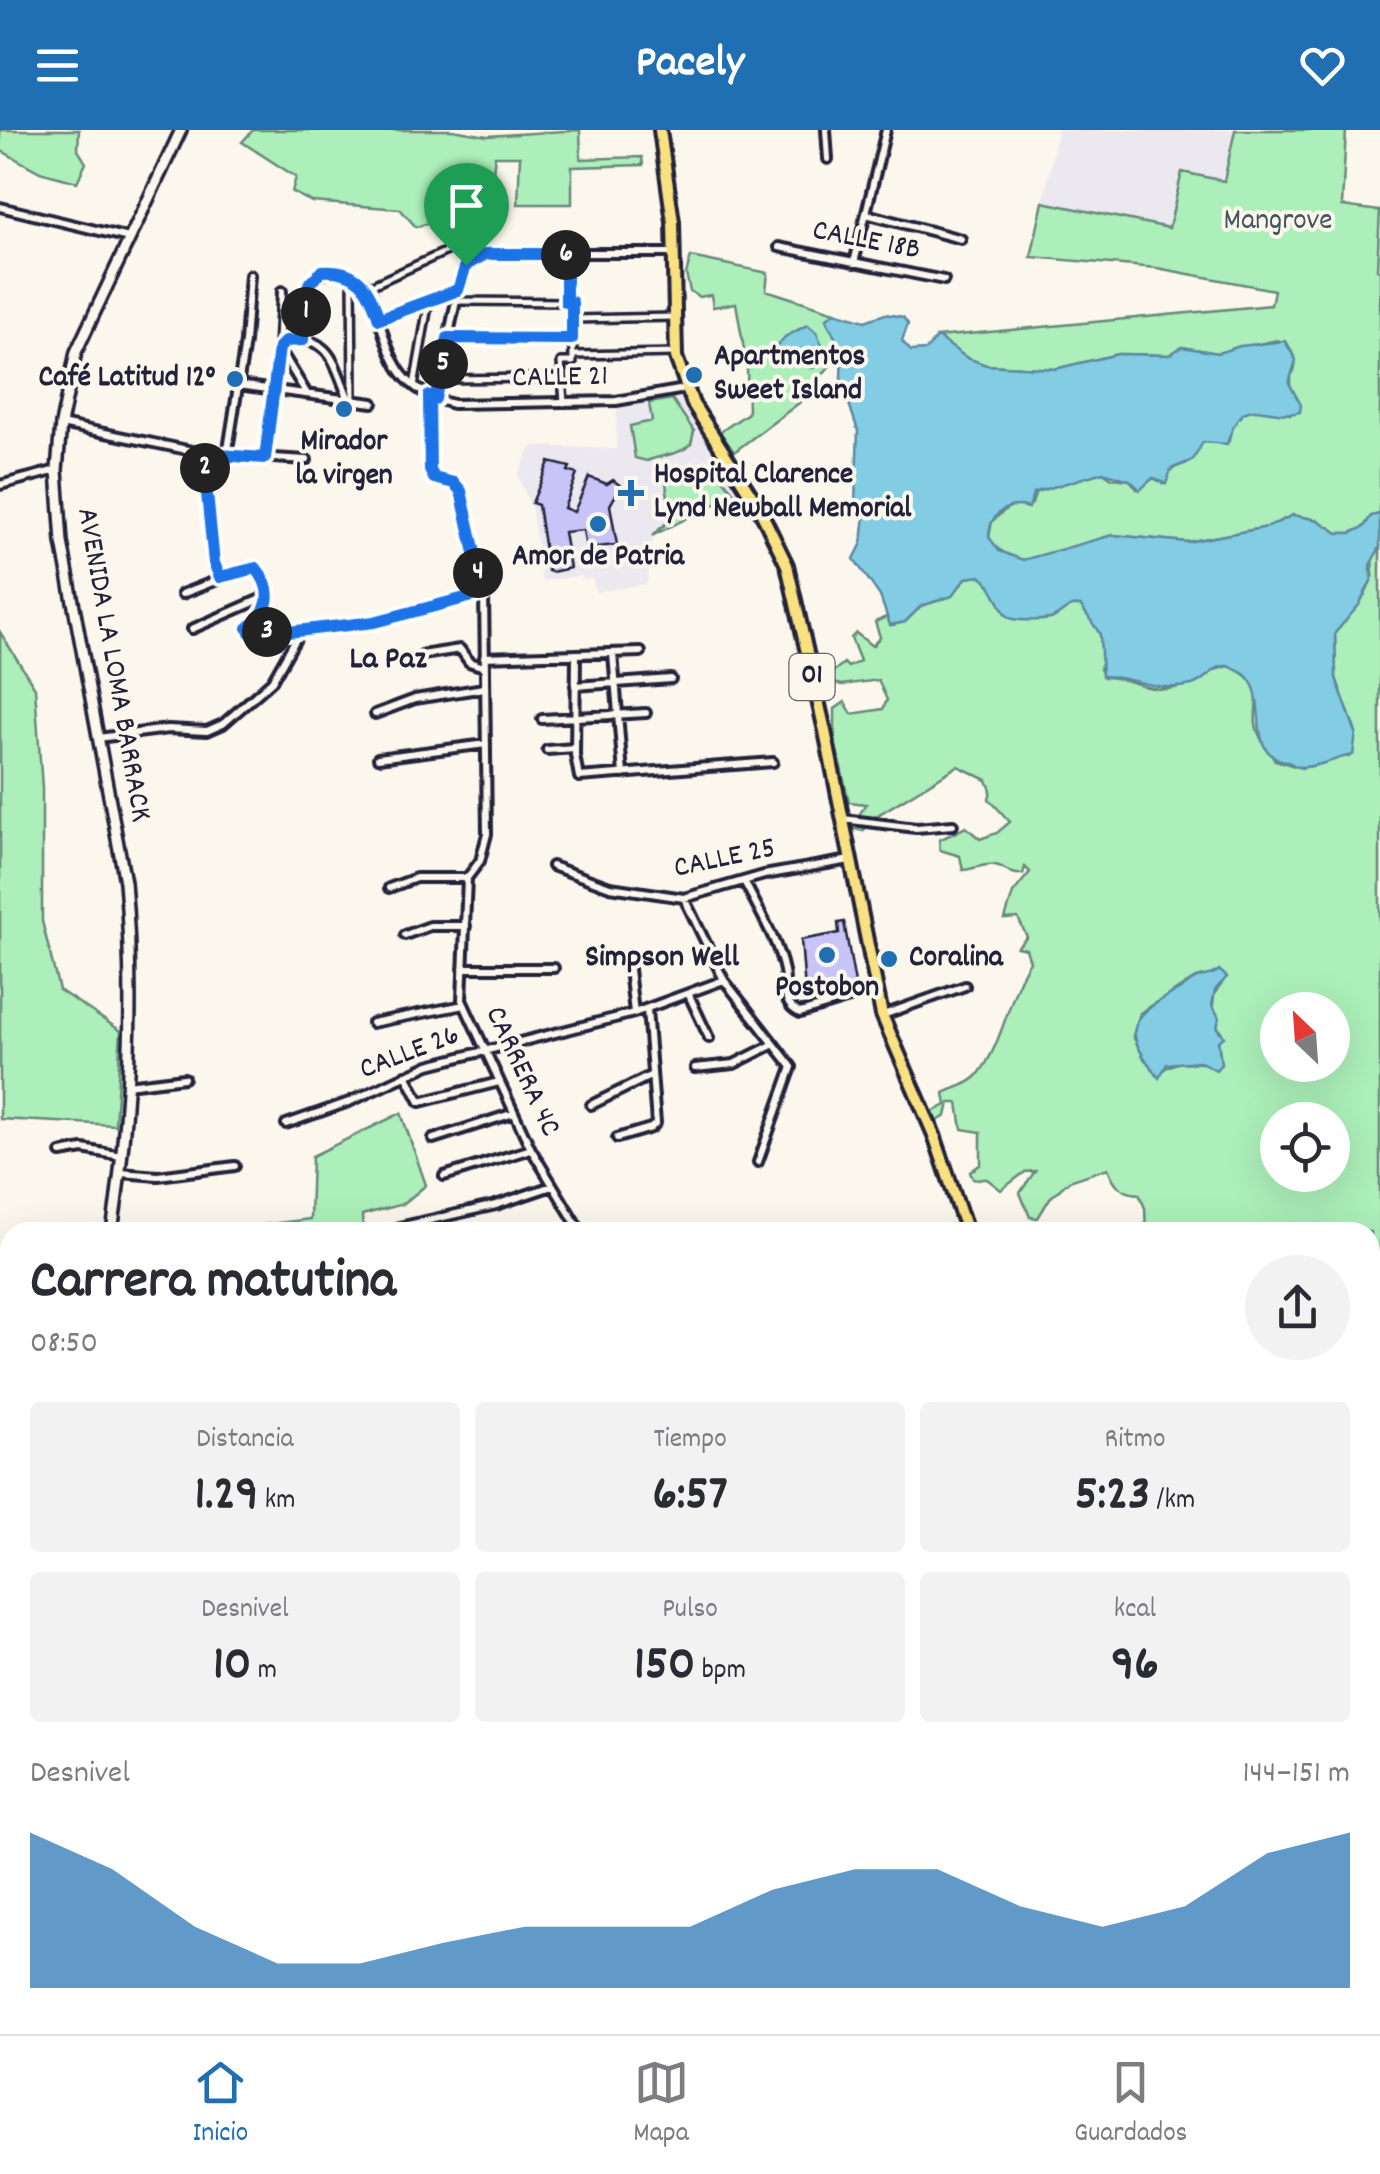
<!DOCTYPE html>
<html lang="es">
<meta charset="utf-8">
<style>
body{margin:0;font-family:Dekko,sans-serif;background:#f2f2f3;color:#2b2b33;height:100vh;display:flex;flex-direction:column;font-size:38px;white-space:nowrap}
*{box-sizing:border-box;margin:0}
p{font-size:32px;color:#7c7c81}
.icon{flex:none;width:55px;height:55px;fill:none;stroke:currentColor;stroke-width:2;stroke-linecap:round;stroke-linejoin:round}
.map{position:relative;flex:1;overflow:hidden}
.sheet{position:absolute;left:0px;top:1092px;width:1380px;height:812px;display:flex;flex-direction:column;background:#fff;border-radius:30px 30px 0 0;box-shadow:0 10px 40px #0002}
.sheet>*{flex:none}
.needle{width:65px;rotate:335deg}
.fabs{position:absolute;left:1260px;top:862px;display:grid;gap:20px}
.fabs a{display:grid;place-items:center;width:90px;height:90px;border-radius:50%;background:#fff;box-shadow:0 10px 40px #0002;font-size:50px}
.pin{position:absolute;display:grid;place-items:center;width:85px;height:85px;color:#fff;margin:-102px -42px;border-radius:50% 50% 50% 0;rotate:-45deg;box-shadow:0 0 10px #0007}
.pin .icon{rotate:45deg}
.km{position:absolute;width:50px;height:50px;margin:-25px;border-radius:50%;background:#222;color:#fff;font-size:28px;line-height:50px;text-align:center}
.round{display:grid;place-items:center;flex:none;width:105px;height:105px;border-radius:52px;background:#f2f2f3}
.headline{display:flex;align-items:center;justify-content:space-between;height:170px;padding:0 30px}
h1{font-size:55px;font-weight:700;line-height:75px}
.figures{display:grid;grid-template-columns:repeat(3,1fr);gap:15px;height:170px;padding:10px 30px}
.figures div{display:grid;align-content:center;border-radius:10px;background:#f2f2f3;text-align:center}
.figures b{font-size:50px;font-weight:700}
.figures small{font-size:28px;font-weight:400}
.figures p{font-size:28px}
.chart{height:280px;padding:20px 30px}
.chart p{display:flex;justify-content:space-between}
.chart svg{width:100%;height:180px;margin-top:10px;fill:#1f6fb2;opacity:.7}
header{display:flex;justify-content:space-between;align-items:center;height:130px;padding:0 30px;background:#1f6fb2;color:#fff;font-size:45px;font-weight:700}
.dock{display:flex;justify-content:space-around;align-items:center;height:140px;border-top:2px solid #e1e1e2;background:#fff;font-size:28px;color:#7c7c81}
.dock a{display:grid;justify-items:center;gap:5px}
.dock .current{color:#1f6fb2}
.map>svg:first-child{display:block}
.built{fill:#ece8ef}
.green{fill:#acefba;stroke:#67887a;stroke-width:2.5;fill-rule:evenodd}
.water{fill:#83cde4;stroke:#5c89a0;stroke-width:2.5}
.building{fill:#c8c4f7;stroke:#22223b;stroke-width:2.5}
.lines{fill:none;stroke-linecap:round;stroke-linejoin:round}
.pedestrian-casing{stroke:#22223b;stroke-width:12}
.minor-casing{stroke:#22223b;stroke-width:14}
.tertiary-casing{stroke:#22223b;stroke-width:15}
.secondary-casing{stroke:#22223b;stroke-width:16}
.trunk-casing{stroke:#22223b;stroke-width:18}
.pedestrian{stroke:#fbf7ec;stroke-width:5}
.minor{stroke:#fbf7ec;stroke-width:6}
.tertiary{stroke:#fbf7ec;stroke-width:8}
.secondary{stroke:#fbf7ec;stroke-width:9}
.trunk{stroke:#f9e181;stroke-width:10}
.route-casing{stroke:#fff;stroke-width:20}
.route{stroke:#1a73e8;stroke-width:12}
.poi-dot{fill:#1f6fb2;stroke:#fbf7ec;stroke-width:4}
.labels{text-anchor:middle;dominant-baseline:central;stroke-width:8;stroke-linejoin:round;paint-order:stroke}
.shield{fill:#fbf7ec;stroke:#636270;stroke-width:2.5}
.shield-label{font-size:28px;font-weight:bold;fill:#22223b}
.park-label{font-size:30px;fill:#44555b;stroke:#fbf7ec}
.street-label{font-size:30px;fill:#22223b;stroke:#fbf7ec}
.poi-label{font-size:30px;font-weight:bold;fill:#22223b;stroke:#fbf7ec;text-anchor:start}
.neighbourhood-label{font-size:32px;font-weight:bold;fill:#22223b;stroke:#fbf7ec}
</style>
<header><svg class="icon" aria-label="menu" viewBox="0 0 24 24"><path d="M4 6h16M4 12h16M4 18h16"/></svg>Pacely<svg class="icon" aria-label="heart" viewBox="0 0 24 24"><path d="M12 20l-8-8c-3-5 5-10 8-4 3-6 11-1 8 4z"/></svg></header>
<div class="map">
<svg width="1380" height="1904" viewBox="0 0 1380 1904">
<rect width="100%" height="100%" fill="#fbf7ec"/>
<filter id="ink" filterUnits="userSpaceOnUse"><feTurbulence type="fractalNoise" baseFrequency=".01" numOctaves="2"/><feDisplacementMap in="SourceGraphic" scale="20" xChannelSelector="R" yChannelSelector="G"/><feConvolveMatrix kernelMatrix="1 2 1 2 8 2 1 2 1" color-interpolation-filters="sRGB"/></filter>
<g filter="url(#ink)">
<path class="built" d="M1058 0H1235L1224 51 1182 43 1169 99 1043 72Z
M682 262 740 362 653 406 647 454 595 462 593 449 583 450 582 446 542 451 532 381 518 345 529 321 534 316 616 319 617 273Z"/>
<path class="green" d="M0 0H79L78 20 86 33 77 52 40 42 0 20Z
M253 0H453L487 6 580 0 581 29 642 27 643 35 572 37V74H518L520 26H495L489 74 416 97 400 79 312 72 292 62 296 47 242 12Z
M1235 0H1346L1342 76 1380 81 1377 139 1380 140V384L1371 386 1364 397 1351 403H1338L1318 390 1293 385 1268 397 1187 412 1113 405 1032 429 1016 430 992 415 989 407 992 391 1011 375 1032 374 1036 360 1103 342 1112 348 1130 350 1137 359 1154 348 1164 354 1171 339 1187 333 1203 312 1229 311C1230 275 1263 275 1290 284V247C1300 235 1294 226 1287 213L1277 210 1218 223 1182 217 1169 225 1118 224 1055 239 986 235 967 228 937 207 1271 175 1274 160 1157 138 1031 127 1043 72 1169 98 1182 42 1224 51Z
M691 127 768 143 766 160 835 182 826 189 842 221 799 273 734 322 720 302 748 283 747 237 736 173 713 177 711 165 699 167 690 161 686 144ZM807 195 820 214V232L813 238 793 231 775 234 773 223 785 207Z
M672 269 694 301 691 314C680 325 661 325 647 331L635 328 630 296 652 291 649 273Z
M696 338 718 343 735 364 652 406 671 389 665 345Z
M1380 417V1180L1370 1181V1102H1146L1145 1078 1139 1064C1121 1063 1114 1054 1108 1038L1069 1051 1050 1068 1038 1088 1030 1087 1020 1063 1035 1041 1025 1042 1001 1060 987 1049H973L970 1042 981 1034V1002L962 999 958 973H949L946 986 934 993 930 983 946 975 944 963C954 958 971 954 978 945 1004 912 1008 866 1030 831L1026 819 1017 817 1027 807 1018 788 1005 789 1013 763 1030 742 1025 737 1023 744C1011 745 1009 740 999 736 987 732 975 739 963 740L960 726 940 720 939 710 966 697 980 709 997 703 1010 692 989 669 991 660 987 650 958 636 873 688 863 701 851 698 866 674 849 672 835 613V579L845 572 852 584 883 579 887 570 878 550 842 555 816 549V541L820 538 834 541 844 533 848 537 860 531 851 508 856 503 872 516 880 507 875 492 886 487 892 495 905 492 921 476 952 466 966 448 980 446 992 453 1005 484 1051 489 1067 476H1081C1098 495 1108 513 1100 539L1104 547C1127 546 1145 561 1168 559 1190 557 1208 539 1229 536 1271 556 1253 563 1256 594 1258 608 1268 619 1275 630L1301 638 1341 625 1349 627 1356 603 1336 548 1335 503 1365 464 1373 446 1372 426ZM1213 845 1222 853C1208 866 1212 891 1222 903L1218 911 1221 934 1179 932 1163 939 1145 930 1133 906 1140 883 1194 849ZM1278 880H1332V935H1278ZM1278 990H1332V1045H1278Z
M0 502 35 558 42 658V791L59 860 121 901 115 995 0 989Z
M401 983 426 1055 403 1074 362 1085 363 1102H209L310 1089 312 1026Z
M0 1156 10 1157V1334L0 1346Z
M1370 1440 1380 1451V1904H1359L1349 1895H1370Z
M0 1635 10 1642V1895H130L129 1904H0Z"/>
<path class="water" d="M835 182 865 191 885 184 903 187 908 194 902 211 911 221 926 220 937 207 967 228 986 235 1055 239 1118 224 1169 225 1182 217 1218 223 1240 216 1285 211 1296 230 1289 253 1301 275 1300 282C1262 291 1244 257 1227 314L1203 312 1193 330 1171 339 1166 354 1153 348 1140 360 1130 350 1103 342 1033 363 1029 378C1008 371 989 384 989 407L999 421 1023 430 1113 405 1187 412 1268 397 1293 385 1318 390 1338 403H1351L1364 397 1371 386 1380 384V417L1370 435 1372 449 1359 475 1335 503 1336 548 1356 603 1353 625C1338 627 1317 638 1301 637 1292 637 1296 634 1287 632 1236 621 1281 555 1232 537 1216 531 1207 551 1192 555 1155 563 1136 547 1102 546L1100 504 1081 476C1067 473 1066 482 1053 488 1046 491 1022 491 1013 489 1000 486 997 456 980 446L966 448 952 466 921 476 905 492 890 495 880 466 854 429 862 413 865 385 855 374 858 301 841 249 842 221 826 189Z
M808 195 816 202 827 225 810 238 793 231 775 234 772 229 774 220 785 207Z
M1219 840 1227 847 1215 860 1212 875 1219 887 1217 898 1224 907 1218 911 1221 934 1216 940 1199 931 1167 934 1159 948C1124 903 1124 889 1177 861 1184 857 1190 851 1197 848 1206 844 1211 847 1219 840Z
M1380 1180V1451L1370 1440V1181Z"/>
<path class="building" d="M549 332 570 337 568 341 577 344 564 378 574 382 589 347 607 354 613 350 621 356 610 375 617 415 586 418 583 400 564 402 570 438 552 442 548 441 538 375 532 373Z
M844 792 856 859 806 873 801 810 839 803 838 793Z"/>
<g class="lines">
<g class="pedestrian-casing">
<path id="pedestrian" d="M352 145 353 269
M368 157 458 116
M456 171 566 172
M379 189 458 160
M573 189 675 187
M448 208 573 209
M574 225 676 223
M440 249 562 248
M414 256 429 170
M564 273 561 232H573L572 172H566V124"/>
</g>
<g class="minor-casing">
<path id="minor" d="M826 0 828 29
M0 77 129 108
M866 84 961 109
M779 117 944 150
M854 133 886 0
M282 161 279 218 307 264
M303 209C306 180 301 136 341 143 351 144 361 148 368 157 374 164 375 177 378 186 392 233 401 261 453 274L616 271 685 259
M238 255 373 273
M429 266 431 345 438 351 454 353 461 361 484 463 487 704 480 731 467 748
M435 269 462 143 472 129 487 123H673
M61 294 207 324 307 330
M203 323 214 433 220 447
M227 326 245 212 250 145
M265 328 279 218 287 211C333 204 334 237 350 272
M0 355 57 340
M182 464 248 438 256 439 267 457 263 468 192 499
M266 464C272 482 260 488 248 498L250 502H288L374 492 484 463
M613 524 623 644
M422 525 460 519 469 532 484 537
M576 526 575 625 579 647 773 632
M484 527 641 522
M575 556 671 549
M375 584 415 569 484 558
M542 589 646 583
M98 608 168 599 207 601 223 594 272 551 301 500
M547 620 575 618
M378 628 486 614
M843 689 916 698 953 695
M552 736 610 757 684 768 764 745 850 730
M744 751C758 779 778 811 784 841 787 859 781 874 800 883L875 860
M389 758 416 748H467L462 870 531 1019 581 1102
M684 768 724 850 792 937 758 1032
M405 805 430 796H466
M463 838H554
M629 839 634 883
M689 865 709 908
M883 885 965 856
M372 893 464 875
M695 938 734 934 774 914
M406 945 420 972 499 952
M127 955 184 948
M591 975 650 946
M286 994 349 972 429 935 634 883 724 850
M617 1008 651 998 656 993 647 879
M433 1009 514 983
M61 1023 83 1019 121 1026
M121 1043 158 1046 235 1036
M444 1046 531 1019
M399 1097 496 1075 552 1056
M0 1492H10"/>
</g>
<g class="tertiary-casing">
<path id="tertiary" d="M422 1895 428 1904"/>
</g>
<g class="secondary-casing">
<path id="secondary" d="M112 1102C129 988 135 868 125 752L62 412 57 340 61 294 76 222 181 0
M268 1904V1895"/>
</g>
<g class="trunk-casing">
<path id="trunk" d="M660 0 673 92 676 227 693 274 758 376 787 435 825 601 882 885 934 1005 967 1102
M1340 1895 1350 1904"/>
</g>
<use href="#pedestrian" class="pedestrian"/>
<use href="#minor" class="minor"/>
<use href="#tertiary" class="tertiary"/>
<use href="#secondary" class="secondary"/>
<use href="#trunk" class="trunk"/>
</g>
</g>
<g class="lines" filter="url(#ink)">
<g class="route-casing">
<path id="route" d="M486 124H566V172H572V209L448 208 435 269 429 266 430 340 434 348 454 353 461 361 484 463 374 492 288 502H250L248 498C270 482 275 461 256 438L220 447 214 433 203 324 265 328 279 218 286 211 303 210 309 154 322 141C358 139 369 157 379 189L458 160 466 135Z"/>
</g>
<use href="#route" class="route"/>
</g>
<g class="poi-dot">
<circle cx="694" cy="245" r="10"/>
<circle cx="235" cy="249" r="10"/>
<circle cx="344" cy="279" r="10"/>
<path d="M626 348h10v10h10v10h-10v10h-10v-10h-10v-10h10z"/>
<circle cx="598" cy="394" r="10"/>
<circle cx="827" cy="825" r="10"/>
<circle cx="889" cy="829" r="10"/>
</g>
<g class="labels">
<rect class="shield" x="789.5" y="524" width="45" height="46" rx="8"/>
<g class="shield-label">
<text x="812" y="547">01</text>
</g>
<g class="park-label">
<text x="1278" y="92">Mangrove</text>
</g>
<g class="street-label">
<text transform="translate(866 112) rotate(11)">CALLE 18B</text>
<text transform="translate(560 249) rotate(-1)">CALLE 21</text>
<text transform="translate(112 535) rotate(80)">AVENIDA LA LOMA BARRACK</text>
<text transform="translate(725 730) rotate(-12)">CALLE 25</text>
<text transform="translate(410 924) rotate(-21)">CALLE 26</text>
<text transform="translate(521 942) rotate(65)">CARRERA 4C</text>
</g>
<g class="poi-label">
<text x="714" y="228">Apartmentos<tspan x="714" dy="34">Sweet Island</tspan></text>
<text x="215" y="249" text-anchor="end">Café Latitud 12°</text>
<text x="344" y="313" text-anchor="middle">Mirador<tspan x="344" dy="34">la virgen</tspan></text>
<text x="654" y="346">Hospital Clarence<tspan x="654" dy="34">Lynd Newball Memorial</tspan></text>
<text x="598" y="428" text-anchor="middle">Amor de Patria</text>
<text x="909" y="829">Coralina</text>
<text x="827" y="859" text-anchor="middle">Postobon</text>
</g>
<g class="neighbourhood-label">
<text x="388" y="531">La Paz</text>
<text x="662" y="829">Simpson Well</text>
</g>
</g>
</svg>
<div class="fabs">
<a><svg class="needle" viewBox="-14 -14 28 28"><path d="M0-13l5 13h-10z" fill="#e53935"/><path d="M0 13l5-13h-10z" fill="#7c7c81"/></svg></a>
<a><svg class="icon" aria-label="locate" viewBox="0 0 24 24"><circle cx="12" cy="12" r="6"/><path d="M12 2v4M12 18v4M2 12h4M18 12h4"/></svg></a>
</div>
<div class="pin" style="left:466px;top:135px;background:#1e9e55"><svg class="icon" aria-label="arrive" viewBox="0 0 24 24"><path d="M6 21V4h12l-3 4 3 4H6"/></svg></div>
<b class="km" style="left:306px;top:182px">1</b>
<b class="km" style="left:205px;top:338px">2</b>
<b class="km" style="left:267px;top:502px">3</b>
<b class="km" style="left:478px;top:443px">4</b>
<b class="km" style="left:443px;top:234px">5</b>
<b class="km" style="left:566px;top:125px">6</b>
<section class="sheet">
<div class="headline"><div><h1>Carrera matutina</h1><p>08:50</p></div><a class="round"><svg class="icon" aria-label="share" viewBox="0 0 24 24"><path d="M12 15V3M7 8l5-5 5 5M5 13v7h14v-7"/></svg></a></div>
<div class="figures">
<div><p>Distancia</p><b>1.29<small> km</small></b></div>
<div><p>Tiempo</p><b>6:57</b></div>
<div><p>Ritmo</p><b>5:23<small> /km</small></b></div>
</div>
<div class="figures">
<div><p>Desnivel</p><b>10<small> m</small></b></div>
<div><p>Pulso</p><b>150<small> bpm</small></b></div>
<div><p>kcal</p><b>96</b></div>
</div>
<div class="chart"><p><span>Desnivel</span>144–151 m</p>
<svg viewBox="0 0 160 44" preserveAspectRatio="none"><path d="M0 44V6L10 15L20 29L30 38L40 38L50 33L60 29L70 29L80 29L90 20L100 15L110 15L120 24L130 29L140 24L150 11L160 6V44z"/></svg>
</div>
</section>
</div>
<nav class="dock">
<a class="current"><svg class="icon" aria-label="home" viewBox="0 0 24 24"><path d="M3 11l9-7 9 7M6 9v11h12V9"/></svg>Inicio</a>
<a><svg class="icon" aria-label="map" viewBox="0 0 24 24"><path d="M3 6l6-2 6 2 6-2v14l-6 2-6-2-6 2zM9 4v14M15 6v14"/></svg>Mapa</a>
<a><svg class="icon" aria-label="saved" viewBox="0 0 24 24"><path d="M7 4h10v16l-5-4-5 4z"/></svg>Guardados</a>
</nav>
